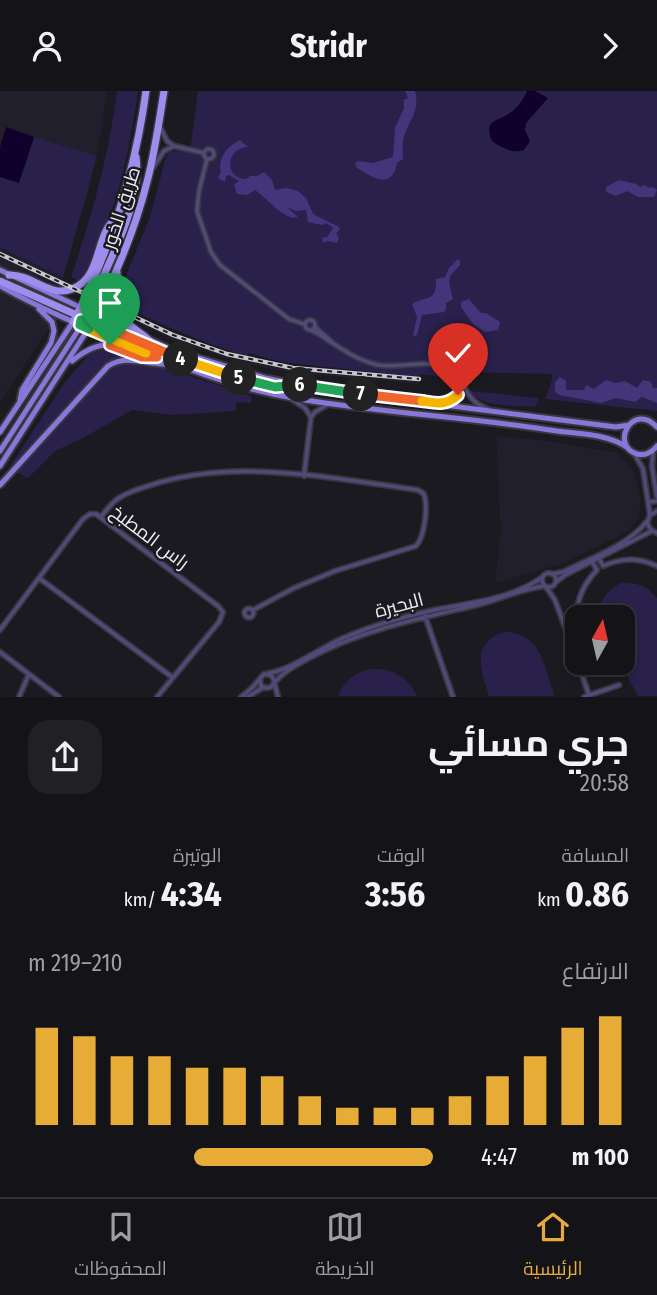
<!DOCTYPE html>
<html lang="ar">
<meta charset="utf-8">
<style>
body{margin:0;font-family:"Fira Sans Condensed",Cairo,sans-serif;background:#212125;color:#f1f3f6;direction:rtl;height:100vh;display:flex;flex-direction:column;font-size:26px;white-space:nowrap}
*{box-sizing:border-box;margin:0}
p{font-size:23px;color:#9d9ea2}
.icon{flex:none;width:38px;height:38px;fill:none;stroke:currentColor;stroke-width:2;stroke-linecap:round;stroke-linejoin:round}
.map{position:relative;height:606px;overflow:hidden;direction:ltr}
.details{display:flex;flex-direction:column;background:#141418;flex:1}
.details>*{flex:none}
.needle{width:46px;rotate:8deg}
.tools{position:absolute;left:565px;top:514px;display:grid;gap:14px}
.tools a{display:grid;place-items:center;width:70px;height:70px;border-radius:14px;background:#141418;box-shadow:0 4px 10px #0003,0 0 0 2px #333337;font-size:35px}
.pin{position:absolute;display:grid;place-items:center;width:60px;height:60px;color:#fff;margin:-72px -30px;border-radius:50% 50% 50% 0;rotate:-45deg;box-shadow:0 0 7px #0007}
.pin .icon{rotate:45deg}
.km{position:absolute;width:35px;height:35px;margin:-18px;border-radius:50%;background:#222;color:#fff;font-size:19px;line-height:35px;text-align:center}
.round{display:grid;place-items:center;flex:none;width:74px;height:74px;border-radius:21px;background:#212125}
.headline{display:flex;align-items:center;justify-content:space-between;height:119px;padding:0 28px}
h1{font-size:38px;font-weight:700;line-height:52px}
.metrics{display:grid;grid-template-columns:repeat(3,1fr);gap:10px;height:119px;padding:7px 28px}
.metrics div{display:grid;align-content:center}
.metrics b{font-size:35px;font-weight:700}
.metrics small{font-size:19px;font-weight:400}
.metrics p{font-size:19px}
.chart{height:196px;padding:14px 28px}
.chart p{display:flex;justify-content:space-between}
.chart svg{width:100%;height:126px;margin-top:7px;stroke:#e7ac36;stroke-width:6}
ul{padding:0 28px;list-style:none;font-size:23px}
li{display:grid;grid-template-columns:112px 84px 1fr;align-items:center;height:52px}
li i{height:18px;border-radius:9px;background:#e7ac36}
header{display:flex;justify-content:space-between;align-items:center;height:91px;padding:0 28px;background:#141418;font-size:32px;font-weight:700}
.tab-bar{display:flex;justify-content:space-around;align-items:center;height:98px;border-top:2px solid #333337;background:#141418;font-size:19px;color:#9d9ea2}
.tab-bar a{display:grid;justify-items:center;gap:4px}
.tab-bar .current{color:#e7ac36}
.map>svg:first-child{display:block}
.built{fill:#211f2b}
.green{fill:#29204c}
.forest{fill:#443479}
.water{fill:#0f002e}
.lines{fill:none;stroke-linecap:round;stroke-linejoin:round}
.minor-casing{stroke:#38373d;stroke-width:7}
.primary-casing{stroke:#38373d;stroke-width:9}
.motorway-casing{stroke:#38373d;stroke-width:10}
.minor{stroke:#514979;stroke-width:3.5}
.primary{stroke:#8976d9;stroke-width:5}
.motorway{stroke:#9e8ded;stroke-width:7}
.rail-casing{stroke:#c7c6cc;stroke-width:4.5}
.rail{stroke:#1b1a20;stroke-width:2;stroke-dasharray:5;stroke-linecap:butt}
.split-1-casing{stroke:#fff;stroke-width:14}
.split-2-casing{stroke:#fff;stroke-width:14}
.split-3-casing{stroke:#fff;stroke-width:14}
.split-4-casing{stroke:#fff;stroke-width:14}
.split-5-casing{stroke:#fff;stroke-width:14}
.split-6-casing{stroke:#fff;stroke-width:14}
.split-7-casing{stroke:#fff;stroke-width:14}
.split-8-casing{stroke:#fff;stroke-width:14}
.split-9-casing{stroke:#fff;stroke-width:14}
.split-1{stroke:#f0652b;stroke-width:9}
.split-2{stroke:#f5b400;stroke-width:9}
.split-3{stroke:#22a559;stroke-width:9}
.split-4{stroke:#f0652b;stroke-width:9}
.split-5{stroke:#f5b400;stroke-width:9}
.split-6{stroke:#22a559;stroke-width:9}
.split-7{stroke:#22a559;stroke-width:9}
.split-8{stroke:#f0652b;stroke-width:9}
.split-9{stroke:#f5b400;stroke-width:9}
.labels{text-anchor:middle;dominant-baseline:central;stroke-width:5;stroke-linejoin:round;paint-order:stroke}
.street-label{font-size:19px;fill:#ecebf0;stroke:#1b1a20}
</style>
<header><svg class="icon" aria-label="forward" viewBox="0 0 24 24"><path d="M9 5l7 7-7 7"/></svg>Stridr<svg class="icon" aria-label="person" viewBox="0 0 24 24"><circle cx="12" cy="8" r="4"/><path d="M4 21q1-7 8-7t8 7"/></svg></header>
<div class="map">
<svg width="657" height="606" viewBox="0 0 657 606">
<rect width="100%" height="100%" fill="#1b1a20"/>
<path class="built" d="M0 0H107L102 36 89 98 62 190 174 242 228 261 293 276 420 287 419 293 309 283 276 279 226 267 172 248 60 196 50 235 0 312Z
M496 345 549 350 617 362 632 376 641 406 639 427 628 440 564 472 495 492 501 442Z"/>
<path class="green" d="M117 0H138C129 64 114 136 80 191L71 186C92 125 109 64 117 0Z
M198 0H657V320L545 308 552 289V283L463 281 456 285 446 279 445 286 420 283 419 286 281 271 249 262 247 265C203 252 162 234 121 214V197L150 126 166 66C171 57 181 61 190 61Z
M34 46 97 65 63 186 0 156V86L19 92Z
M108 258 251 305V312L236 311V320L174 324 132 319 83 347 55 360 28 387 9 377 63 294 90 262Z
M470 300 538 307 539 308 535 316C516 314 480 317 470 300Z
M621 492C637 491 647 495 657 507V605H638L626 583 616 578 614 572H623V527H599C599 510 606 500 621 492Z
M505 541C539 541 544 573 553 600V605H489C481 580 470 551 505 541Z
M369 578C392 577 407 584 417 605H338C344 590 353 583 369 578Z"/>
<path class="forest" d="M405 0H415C420 22 410 26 404 46 402 52 403 62 403 68L397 72C392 100 372 86 357 77L355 72 358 70 373 72 393 66 395 37 404 17V9L408 7Z
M240 49 248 56C226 57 223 87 246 88L250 85H257L264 81 272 89 275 99 286 97 298 100 306 107 313 123 339 136 340 139 336 142 339 147 337 152 328 150 323 152 322 147 327 146 333 137 326 132 322 134 308 131 306 119 296 120 287 116 298 126 292 127C275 120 268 108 255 99L247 104 237 103 234 94 239 90 229 84 226 85 225 91 218 87 221 81C217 68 227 55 240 49Z
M619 89 636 93 640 96 645 94 649 97 653 96 657 99 654 106H638L627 100 616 105 606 101V96Z
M457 169H460V174C446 189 448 187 453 208L446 212V219L444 221 422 224 417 244 415 245 413 244 417 226 412 213C426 204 437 212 436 188L445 186 449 177Z
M469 208 481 222H486L500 231 498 239 485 241 473 233 461 216V211Z
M560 286 566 290V299H584L586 294 594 298 606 289 616 292 625 290 637 297 643 289 651 291 653 297H657V312L642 306 635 311 616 307 601 312 559 304 555 301V291Z"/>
<path class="water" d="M527 0H535L548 7 526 32 525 39 530 50 524 59C514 63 501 57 492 50 483 28 497 31 510 22 517 17 524 8 527 0Z
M6 36 34 46 19 92 0 86V56Z"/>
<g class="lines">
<g class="minor-casing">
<path id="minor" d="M161 38 167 50 174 55
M204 63a5 5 0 1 1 10 0a5 5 0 1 1-10 0Z
M207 68 199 100 197 120 211 161 220 174 289 228 304 233
M152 78 164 60 174 55 204 62
M305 234a5 5 0 1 1 10 0a5 5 0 1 1-10 0Z
M315 236 333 252
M311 239C334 251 351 268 378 274 400 278 427 267 447 277 467 287 463 310 488 318
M293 309 305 317 311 326
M442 313 455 307 462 295
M653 360 652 376 657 406
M635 364 643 378 650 424
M304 385 311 326 315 321 327 314
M650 411 657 410
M657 420 650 424 647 432 651 439 657 442
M101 426C106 420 111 412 119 407 128 401 138 398 148 395 235 366 330 387 418 399L424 403C428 416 425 445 416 455L335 480 294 497 253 519
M598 465 603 475C622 467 637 466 657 475
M542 489a7 7 0 1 1 14 0a7 7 0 1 1-14 0Z
M552 483 563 481C591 467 628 455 647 430
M39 487 172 586
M556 491 565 484 652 440
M546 496 555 509 578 572
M244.5 522a4.5 4.5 0 1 1 9 0a4.5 4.5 0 1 1-9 0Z
M425 525 453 606
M0 539 83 428 90 423H96L218 515 223 521 219 531 157 606
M578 539C574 515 580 497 597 479L591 469
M0 561 59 606
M578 572 589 604
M589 572 591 579
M269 582C292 578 319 558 341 548 373 534 406 525 439 518 472 512 513 507 541 487
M275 591C284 580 296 574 309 567 364 538 418 528 477 514 500 508 521 498 544 495
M275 594 278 606
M19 606 29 583
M241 606 252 597 264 583 271 584 275 591 271 596 266 597 261 595 260 589
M247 606 264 596
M584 606 619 594"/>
</g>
<g class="primary-casing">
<path id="primary" d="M0 179 172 259 265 287 327 299 616 336 629 334
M0 195C39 217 80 234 121 251 176 274 233 297 293 307 380 322 469 326 557 340 580 343 609 343 628 357
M74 230C97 224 136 250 159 259 197 275 251 298 293 295
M72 270C117 234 120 272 157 266
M20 309 22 299 51 252 54 240 52 231 39 218
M657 336C633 310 609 354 637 363 645 365 652 361 657 355
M0 341 73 231
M0 360 77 241 81 229 80 217
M0 375 88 238
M0 394 108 275C128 262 147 275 169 273"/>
</g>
<g class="motorway-casing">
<path id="motorway" d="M117 181C118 189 115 197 115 205 114 230 134 235 149 249
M9 184C32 183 49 207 72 198 103 187 94 142 118 125
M0 190 79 225
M73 231C111 158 135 81 146 0
M88 238C113 191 134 143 147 91 155 61 159 31 164 0
M88 238C82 218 100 195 107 177 122 144 141 102 136 66"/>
</g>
<use href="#minor" class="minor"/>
<use href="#primary" class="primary"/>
<use href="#motorway" class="motorway"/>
<g class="rail-casing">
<path id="rail" d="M0 163 173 244 227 263 293 277 419 288"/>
</g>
<use href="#rail" class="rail"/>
</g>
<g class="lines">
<g class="split-1-casing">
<path id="split-1" d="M110 254 142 266H157L146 262"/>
</g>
<g class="split-2-casing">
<path id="split-2" d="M89 238 146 262"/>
</g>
<g class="split-3-casing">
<path id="split-3" d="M89 238 80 234 81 229 92 230 124 244"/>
</g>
<g class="split-4-casing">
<path id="split-4" d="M124 244 181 268"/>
</g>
<g class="split-5-casing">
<path id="split-5" d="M181 268 239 287"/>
</g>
<g class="split-6-casing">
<path id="split-6" d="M239 287 275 296 300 294"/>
</g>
<g class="split-7-casing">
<path id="split-7" d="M300 294 361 303"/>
</g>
<g class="split-8-casing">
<path id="split-8" d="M361 303 422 310"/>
</g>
<g class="split-9-casing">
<path id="split-9" d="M422 310C436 312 446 315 458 304"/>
</g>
<use href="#split-1" class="split-1"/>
<use href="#split-2" class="split-2"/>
<use href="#split-3" class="split-3"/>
<use href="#split-4" class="split-4"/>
<use href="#split-5" class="split-5"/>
<use href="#split-6" class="split-6"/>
<use href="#split-7" class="split-7"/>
<use href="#split-8" class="split-8"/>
<use href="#split-9" class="split-9"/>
</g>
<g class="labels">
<g class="street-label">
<text transform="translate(121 117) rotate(-72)">طريق الخور</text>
<text transform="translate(150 446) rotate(37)">راس المطبخ</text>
<text transform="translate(399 514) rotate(-15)">البحيرة</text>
</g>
</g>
</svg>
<div class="tools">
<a><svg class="needle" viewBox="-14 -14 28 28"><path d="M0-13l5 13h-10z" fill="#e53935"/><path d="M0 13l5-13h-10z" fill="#9d9ea2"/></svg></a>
</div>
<div class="pin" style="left:110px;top:254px;background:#1e9e55"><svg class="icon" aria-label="arrive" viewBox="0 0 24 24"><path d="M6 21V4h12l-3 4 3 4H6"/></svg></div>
<div class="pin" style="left:458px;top:304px;background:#d93025"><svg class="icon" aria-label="check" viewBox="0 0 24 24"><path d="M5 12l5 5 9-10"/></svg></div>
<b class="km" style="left:181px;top:268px">4</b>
<b class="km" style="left:239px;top:287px">5</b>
<b class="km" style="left:300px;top:294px">6</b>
<b class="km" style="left:361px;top:303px">7</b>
</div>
<section class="details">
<div class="headline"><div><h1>جري مسائي</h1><p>20:58</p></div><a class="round"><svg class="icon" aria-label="share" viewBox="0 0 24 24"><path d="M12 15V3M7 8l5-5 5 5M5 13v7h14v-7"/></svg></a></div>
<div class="metrics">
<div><p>المسافة</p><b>0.86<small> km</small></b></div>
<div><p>الوقت</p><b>3:56</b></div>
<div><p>الوتيرة</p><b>4:34<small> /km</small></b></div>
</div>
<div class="chart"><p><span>الارتفاع</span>210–219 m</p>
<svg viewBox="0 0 160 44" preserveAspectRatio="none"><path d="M5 44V10M15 44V13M25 44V20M35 44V20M45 44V24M55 44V24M65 44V27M75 44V34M85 44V38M95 44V38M105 44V38M115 44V34M125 44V27M135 44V20M145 44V10M155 44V6"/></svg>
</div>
<ul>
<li><b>100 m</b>4:47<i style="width:59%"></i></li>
</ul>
</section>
<nav class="tab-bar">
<a class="current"><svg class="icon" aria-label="home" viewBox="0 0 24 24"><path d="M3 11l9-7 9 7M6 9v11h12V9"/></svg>الرئيسية</a>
<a><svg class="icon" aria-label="map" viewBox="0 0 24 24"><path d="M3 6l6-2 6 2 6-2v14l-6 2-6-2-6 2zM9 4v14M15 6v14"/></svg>الخريطة</a>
<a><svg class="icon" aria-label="saved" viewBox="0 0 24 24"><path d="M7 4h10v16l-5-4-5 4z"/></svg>المحفوظات</a>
</nav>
